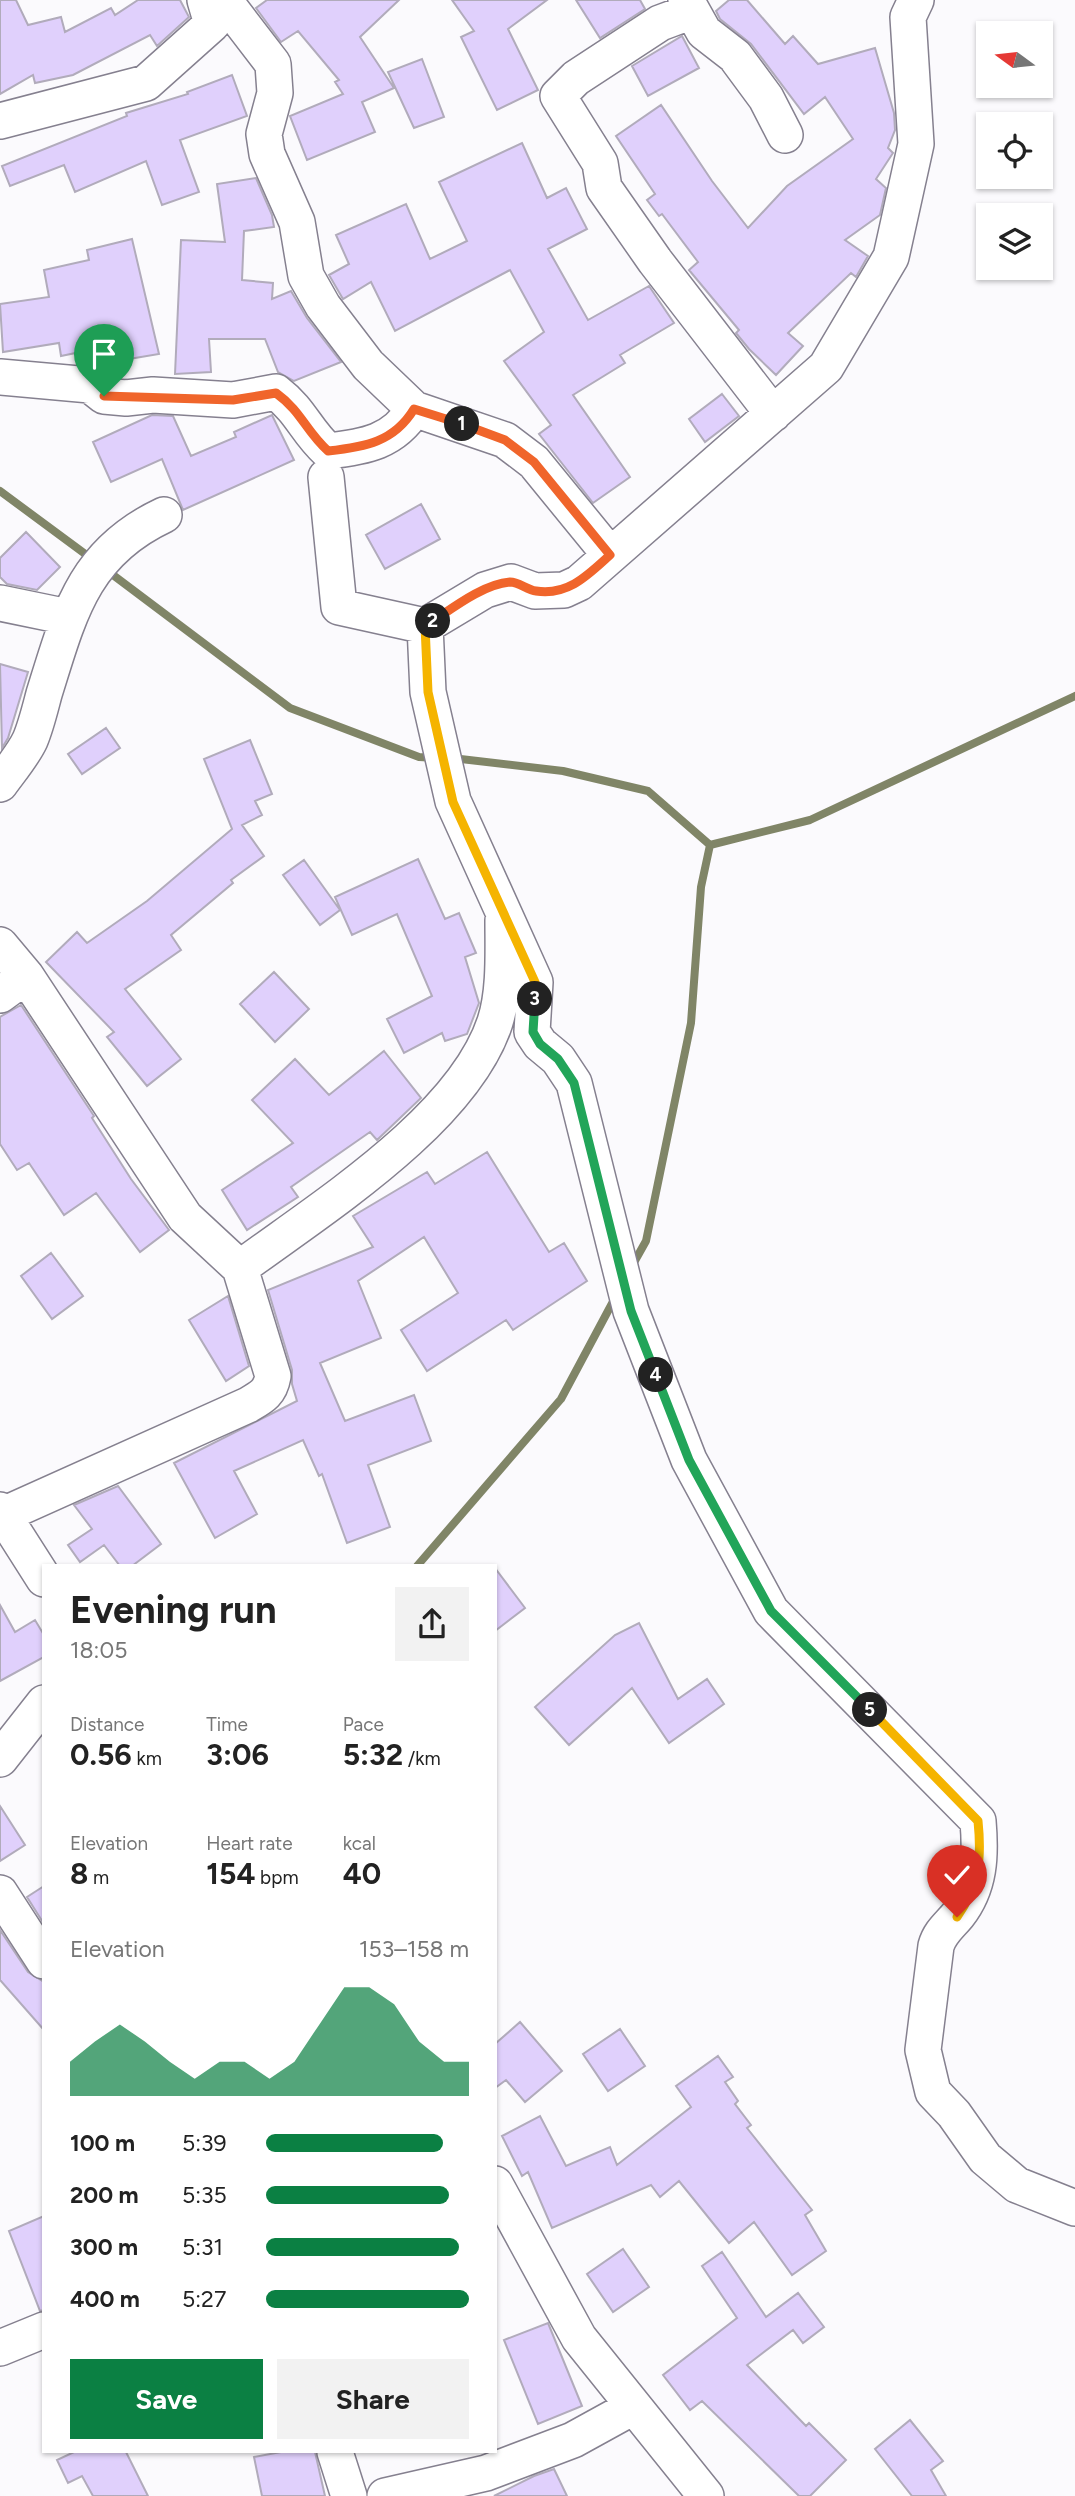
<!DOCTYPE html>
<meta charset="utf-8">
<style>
body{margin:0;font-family:Figtree,sans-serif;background:#f2f2f2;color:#222;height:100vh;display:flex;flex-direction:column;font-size:26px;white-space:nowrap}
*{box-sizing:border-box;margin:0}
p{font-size:23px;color:#767676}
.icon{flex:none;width:38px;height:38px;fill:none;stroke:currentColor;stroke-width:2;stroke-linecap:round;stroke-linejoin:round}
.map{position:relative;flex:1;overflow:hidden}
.panel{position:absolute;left:42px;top:1564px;width:455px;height:889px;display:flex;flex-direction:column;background:#fff;border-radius:0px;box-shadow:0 2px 5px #0004}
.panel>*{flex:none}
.needle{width:46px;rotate:285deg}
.buttons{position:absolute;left:976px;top:21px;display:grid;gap:14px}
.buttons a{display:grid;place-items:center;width:77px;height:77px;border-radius:0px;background:#fff;box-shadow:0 2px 5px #0004;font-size:35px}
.pin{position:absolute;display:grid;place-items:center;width:60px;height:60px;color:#fff;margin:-72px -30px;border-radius:50% 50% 50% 0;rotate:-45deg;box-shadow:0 0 7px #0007}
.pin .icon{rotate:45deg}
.km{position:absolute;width:35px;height:35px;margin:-18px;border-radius:50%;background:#222;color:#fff;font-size:19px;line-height:35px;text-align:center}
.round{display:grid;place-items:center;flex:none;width:74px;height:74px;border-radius:0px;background:#f2f2f2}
.overview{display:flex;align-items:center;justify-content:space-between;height:119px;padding:0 28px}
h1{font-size:38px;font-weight:700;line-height:52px}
.figures{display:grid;grid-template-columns:repeat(3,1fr);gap:10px;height:119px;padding:7px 28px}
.figures div{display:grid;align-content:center}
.figures b{font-size:30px;font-weight:700}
.figures small{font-size:19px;font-weight:400}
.figures p{font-size:19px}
.chart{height:196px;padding:14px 28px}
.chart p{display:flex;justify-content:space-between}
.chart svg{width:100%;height:126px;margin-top:7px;fill:#0b8043;opacity:.7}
.action{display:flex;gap:14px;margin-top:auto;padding:14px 28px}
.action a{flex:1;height:80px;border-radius:0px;background:#0b8043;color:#fff;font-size:28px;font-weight:700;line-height:80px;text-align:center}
.action a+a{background:#f2f2f2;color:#222}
ul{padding:0 28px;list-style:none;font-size:23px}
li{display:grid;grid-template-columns:112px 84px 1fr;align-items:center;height:52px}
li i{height:18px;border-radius:9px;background:#0b8043}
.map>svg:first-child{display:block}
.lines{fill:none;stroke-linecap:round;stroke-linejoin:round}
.stream{stroke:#808567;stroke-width:8}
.building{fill:#e0d0fc;stroke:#b1abbb;stroke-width:2}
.minor-casing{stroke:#85808f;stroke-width:38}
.minor{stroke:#fff;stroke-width:35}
.split-1-casing{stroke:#fff;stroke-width:14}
.split-2-casing{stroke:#fff;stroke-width:14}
.split-3-casing{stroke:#fff;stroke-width:14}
.split-4-casing{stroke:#fff;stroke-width:14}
.split-5-casing{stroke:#fff;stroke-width:14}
.split-6-casing{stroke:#fff;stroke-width:14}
.split-1{stroke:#f0652b;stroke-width:9}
.split-2{stroke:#f0652b;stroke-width:9}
.split-3{stroke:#f5b400;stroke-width:9}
.split-4{stroke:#22a559;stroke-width:9}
.split-5{stroke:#22a559;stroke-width:9}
.split-6{stroke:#f5b400;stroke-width:9}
</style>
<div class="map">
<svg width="1075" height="2496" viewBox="0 0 1075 2496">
<rect width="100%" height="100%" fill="#fbfafd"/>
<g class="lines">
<path class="stream" d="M0 491 92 559
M105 569 290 708 419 757 436 758
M452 758 563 771 648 791 710 845
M710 845 810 820 1075 696
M632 1266 646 1241 691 1023 701 887 710 845
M417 1566 561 1399 616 1296"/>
</g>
<path class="building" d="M0 0H16L28 25 61 17 65 32 111 8 115 15 138 0H180L189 17 157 46 150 35 73 75 35 83 33 75 0 94Z
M267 0H399L360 37 394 88 362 102 375 132 307 160 290 116 343 94 335 82 339 80 298 31 281 42 256 8Z
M452 0H547L508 29 538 90 497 110 461 37 474 31Z
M576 0H640L645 9 600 38Z
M729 0H747L785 44 793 36 818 64 875 48 894 113 895 130 888 148 893 153 876 179 886 188 880 215 845 240 868 256 856 277 851 273 788 333 803 346 776 375 749 349 736 333 739 330 689 270 698 262 662 214 659 216 647 200 655 194 616 136 661 105 712 181 748 228 787 186 853 139 825 97 804 114 751 44 720 19 716 11Z
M682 36 699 68 648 96 632 66Z
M422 59 444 117 414 128 388 72Z
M232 75 247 116 180 140 199 192 162 205 146 161 75 192 64 165 10 186 2 166 127 116 126 113 188 94 187 92Z
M522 143 547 198 566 188 587 229 548 249 588 320 649 286 674 323 620 355 625 363 573 395 630 477 593 503 539 434 551 425 504 361 544 332 510 270 395 331 371 282 343 299 329 275 349 264 336 235 406 204 430 259 467 241 439 182Z
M256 178 272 215 274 227 244 231 242 280 273 283 272 299 291 291 307 318 341 362 294 381 278 372 265 339H209L211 372 175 374 181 240 225 242 217 184Z
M132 239 159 354 111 362 109 346 61 356 59 343 3 352 0 304 49 297 44 270 89 260 87 250Z
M722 394 739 416 705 442 689 419Z
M152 415 173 416 191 456 236 437 234 432 272 415 294 460 183 510 162 459 111 482 93 442Z
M421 504 440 539 385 569 366 535Z
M26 532 60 567 37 590 7 584 0 577V558Z
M0 664 28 672 8 738 2 748Z
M106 728 120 748 82 774 68 754Z
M250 740 272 794 255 801 262 815 242 825 264 856 231 880 233 883 171 935 181 950 125 989 181 1059 147 1086 107 1037 114 1032 46 962 77 932 87 943 147 901 232 829 204 759Z
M418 859 445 919 459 913 476 953 465 957 479 1003 467 1034 445 1041 442 1033 404 1053 387 1019 432 996 397 914 352 935 335 897Z
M304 860 340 910 320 925 283 875Z
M274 972 309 1009 275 1042 240 1004Z
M21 1005 94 1116 92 1118 131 1179 169 1230 140 1252 96 1193 64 1215 29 1163 17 1170 0 1144V1017Z
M384 1051 421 1098 377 1140 370 1132 291 1187 298 1197 247 1230 222 1190 293 1143 252 1100 295 1059 329 1095Z
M487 1152 549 1252 564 1243 587 1281 513 1330 506 1320 427 1371 401 1330 458 1293 424 1237 358 1281 381 1338 320 1363 345 1421 414 1395 431 1441 368 1465 390 1527 347 1543 322 1474 319 1476 303 1440 234 1471 257 1514 215 1538 174 1463 297 1401 292 1384V1370L268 1290 373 1247 353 1216 427 1172 435 1184Z
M51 1253 83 1296 52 1319 21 1276Z
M228 1296 249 1366 226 1381 189 1320Z
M118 1486 161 1544 132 1566H120L104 1545 80 1562 68 1545 92 1529 74 1505Z
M495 1568 525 1608 495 1631Z
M0 1605 15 1632 35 1620 44 1635V1657L0 1681Z
M639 1623 678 1699 707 1679 724 1704 669 1743 632 1688 569 1745 535 1707 615 1635Z
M0 1806 25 1845 0 1861Z
M44 1886V1924L27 1897Z
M0 1930 28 1972 44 1982V2030L0 1980Z
M520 2022 562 2071 525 2102 506 2080 495 2088V2044Z
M620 2029 645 2066 608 2091 583 2054Z
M718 2056 733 2077 725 2082 738 2101 735 2104 751 2125 747 2128 812 2210 805 2215 826 2251 792 2275 754 2222 729 2243 679 2181 660 2197 651 2185 552 2228 528 2172 522 2176 502 2136 540 2116 566 2166 610 2147 617 2165 691 2107 676 2086Z
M44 2216V2310L40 2311 9 2231Z
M623 2249 649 2287 613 2312 587 2274Z
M722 2252 766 2317 798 2293 824 2327 803 2343 793 2330 747 2365 806 2426 809 2423 846 2460 810 2496H799L702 2401 690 2410 663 2375 737 2318 702 2266Z
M548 2323 582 2406 538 2424 504 2340Z
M910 2420 943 2461 931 2470 946 2496H912L875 2449Z
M74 2452H126L148 2496H93L82 2476 68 2483 57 2460Z
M281 2452H315L325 2496H262L254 2457Z
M554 2469 567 2496H494L534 2476Z"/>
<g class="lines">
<g class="minor-casing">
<path id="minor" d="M224 0 273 64 275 93 264 134 267 154 297 222 306 276 323 306 368 365 414 409 505 440 534 462 610 555
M686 0 704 32 735 56 766 98 785 135
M692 11 660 23 576 78 558 96 600 163 604 188 655 261 773 414
M0 121 146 83 212 24 205 0
M0 377 90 385 104 396 126 398 153 395 233 400 276 392C302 412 305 430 328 451 365 447 394 442 414 409
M326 477 339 607 425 626 428 692 453 801 535 982 532 1032 540 1044 558 1059 574 1083 631 1311 689 1460 771 1611 978 1821C981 1856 980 1887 958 1915 949 1926 940 1932 936 1946L923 2050 933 2092 954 2114 985 2158 1017 2185 1075 2208
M0 603 68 617
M425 626 485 590 511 582 535 591 564 590 579 583 826 367 891 257 916 144 908 17 916 0
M0 784C10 770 23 755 30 740 36 726 40 709 44 694 69 614 83 553 164 515
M0 945 26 976 185 1217 240 1268 273 1376C270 1393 262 1397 248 1405L3 1515
M0 995 26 976
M240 1268C321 1208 463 1120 495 1022 505 991 503 952 503 920
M0 1510 44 1579
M0 1759 44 1703
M0 1893 44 1961
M495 2184 579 2338 706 2496
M0 2348 44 2330
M335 2452 349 2496
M385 2496 486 2473 573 2440 633 2407"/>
</g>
<use href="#minor" class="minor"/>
</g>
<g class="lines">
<g class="split-1-casing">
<path id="split-1" d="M104 396 233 400 276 393C302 412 305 430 328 451 365 447 394 442 414 409L462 424"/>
</g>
<g class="split-2-casing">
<path id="split-2" d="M433 621C454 607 484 584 510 582 519 582 527 590 536 591 568 596 588 575 610 555L534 462 505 440 462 424"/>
</g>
<g class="split-3-casing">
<path id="split-3" d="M433 621 425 626 428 692 453 802 535 982V999"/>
</g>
<g class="split-4-casing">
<path id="split-4" d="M535 999 533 1032 540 1044 558 1059 574 1083 631 1311 656 1375"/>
</g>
<g class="split-5-casing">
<path id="split-5" d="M656 1375 689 1460 771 1611 870 1710"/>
</g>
<g class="split-6-casing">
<path id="split-6" d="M870 1710 978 1821C982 1860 979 1885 957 1917"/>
</g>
<use href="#split-1" class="split-1"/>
<use href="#split-2" class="split-2"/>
<use href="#split-3" class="split-3"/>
<use href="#split-4" class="split-4"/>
<use href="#split-5" class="split-5"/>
<use href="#split-6" class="split-6"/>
</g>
</svg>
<div class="buttons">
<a><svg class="needle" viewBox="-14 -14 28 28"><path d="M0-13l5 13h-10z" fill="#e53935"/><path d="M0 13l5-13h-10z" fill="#767676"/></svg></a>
<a><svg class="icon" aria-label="locate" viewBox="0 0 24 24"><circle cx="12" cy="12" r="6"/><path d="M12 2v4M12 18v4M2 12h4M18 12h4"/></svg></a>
<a><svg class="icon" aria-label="layers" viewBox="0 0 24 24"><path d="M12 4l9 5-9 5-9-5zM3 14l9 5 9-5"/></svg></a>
</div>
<div class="pin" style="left:104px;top:396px;background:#1e9e55"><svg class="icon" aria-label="arrive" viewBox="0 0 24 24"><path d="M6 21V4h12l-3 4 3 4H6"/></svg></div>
<div class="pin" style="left:957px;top:1917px;background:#d93025"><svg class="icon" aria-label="check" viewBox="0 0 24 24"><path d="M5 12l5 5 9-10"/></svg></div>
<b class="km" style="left:462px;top:424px">1</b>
<b class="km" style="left:433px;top:621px">2</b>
<b class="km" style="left:535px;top:999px">3</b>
<b class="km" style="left:656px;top:1375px">4</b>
<b class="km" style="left:870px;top:1710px">5</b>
<section class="panel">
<div class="overview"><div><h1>Evening run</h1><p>18:05</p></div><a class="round"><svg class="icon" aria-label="share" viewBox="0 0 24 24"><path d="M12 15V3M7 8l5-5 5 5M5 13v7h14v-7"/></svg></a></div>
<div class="figures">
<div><p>Distance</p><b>0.56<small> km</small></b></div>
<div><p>Time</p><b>3:06</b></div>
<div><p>Pace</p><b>5:32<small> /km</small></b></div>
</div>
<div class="figures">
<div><p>Elevation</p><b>8<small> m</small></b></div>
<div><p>Heart rate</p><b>154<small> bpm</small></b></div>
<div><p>kcal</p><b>40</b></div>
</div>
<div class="chart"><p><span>Elevation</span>153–158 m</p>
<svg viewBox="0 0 160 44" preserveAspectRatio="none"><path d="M0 44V32L10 25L20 19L30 25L40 32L50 38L60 32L70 32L80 38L90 32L100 19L110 6L120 6L130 12L140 25L150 32L160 32V44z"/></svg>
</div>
<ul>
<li><b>100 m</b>5:39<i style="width:87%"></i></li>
<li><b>200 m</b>5:35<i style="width:90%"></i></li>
<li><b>300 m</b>5:31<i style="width:95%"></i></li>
<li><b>400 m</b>5:27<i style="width:100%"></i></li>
</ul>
<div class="action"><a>Save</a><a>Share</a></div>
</section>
</div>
